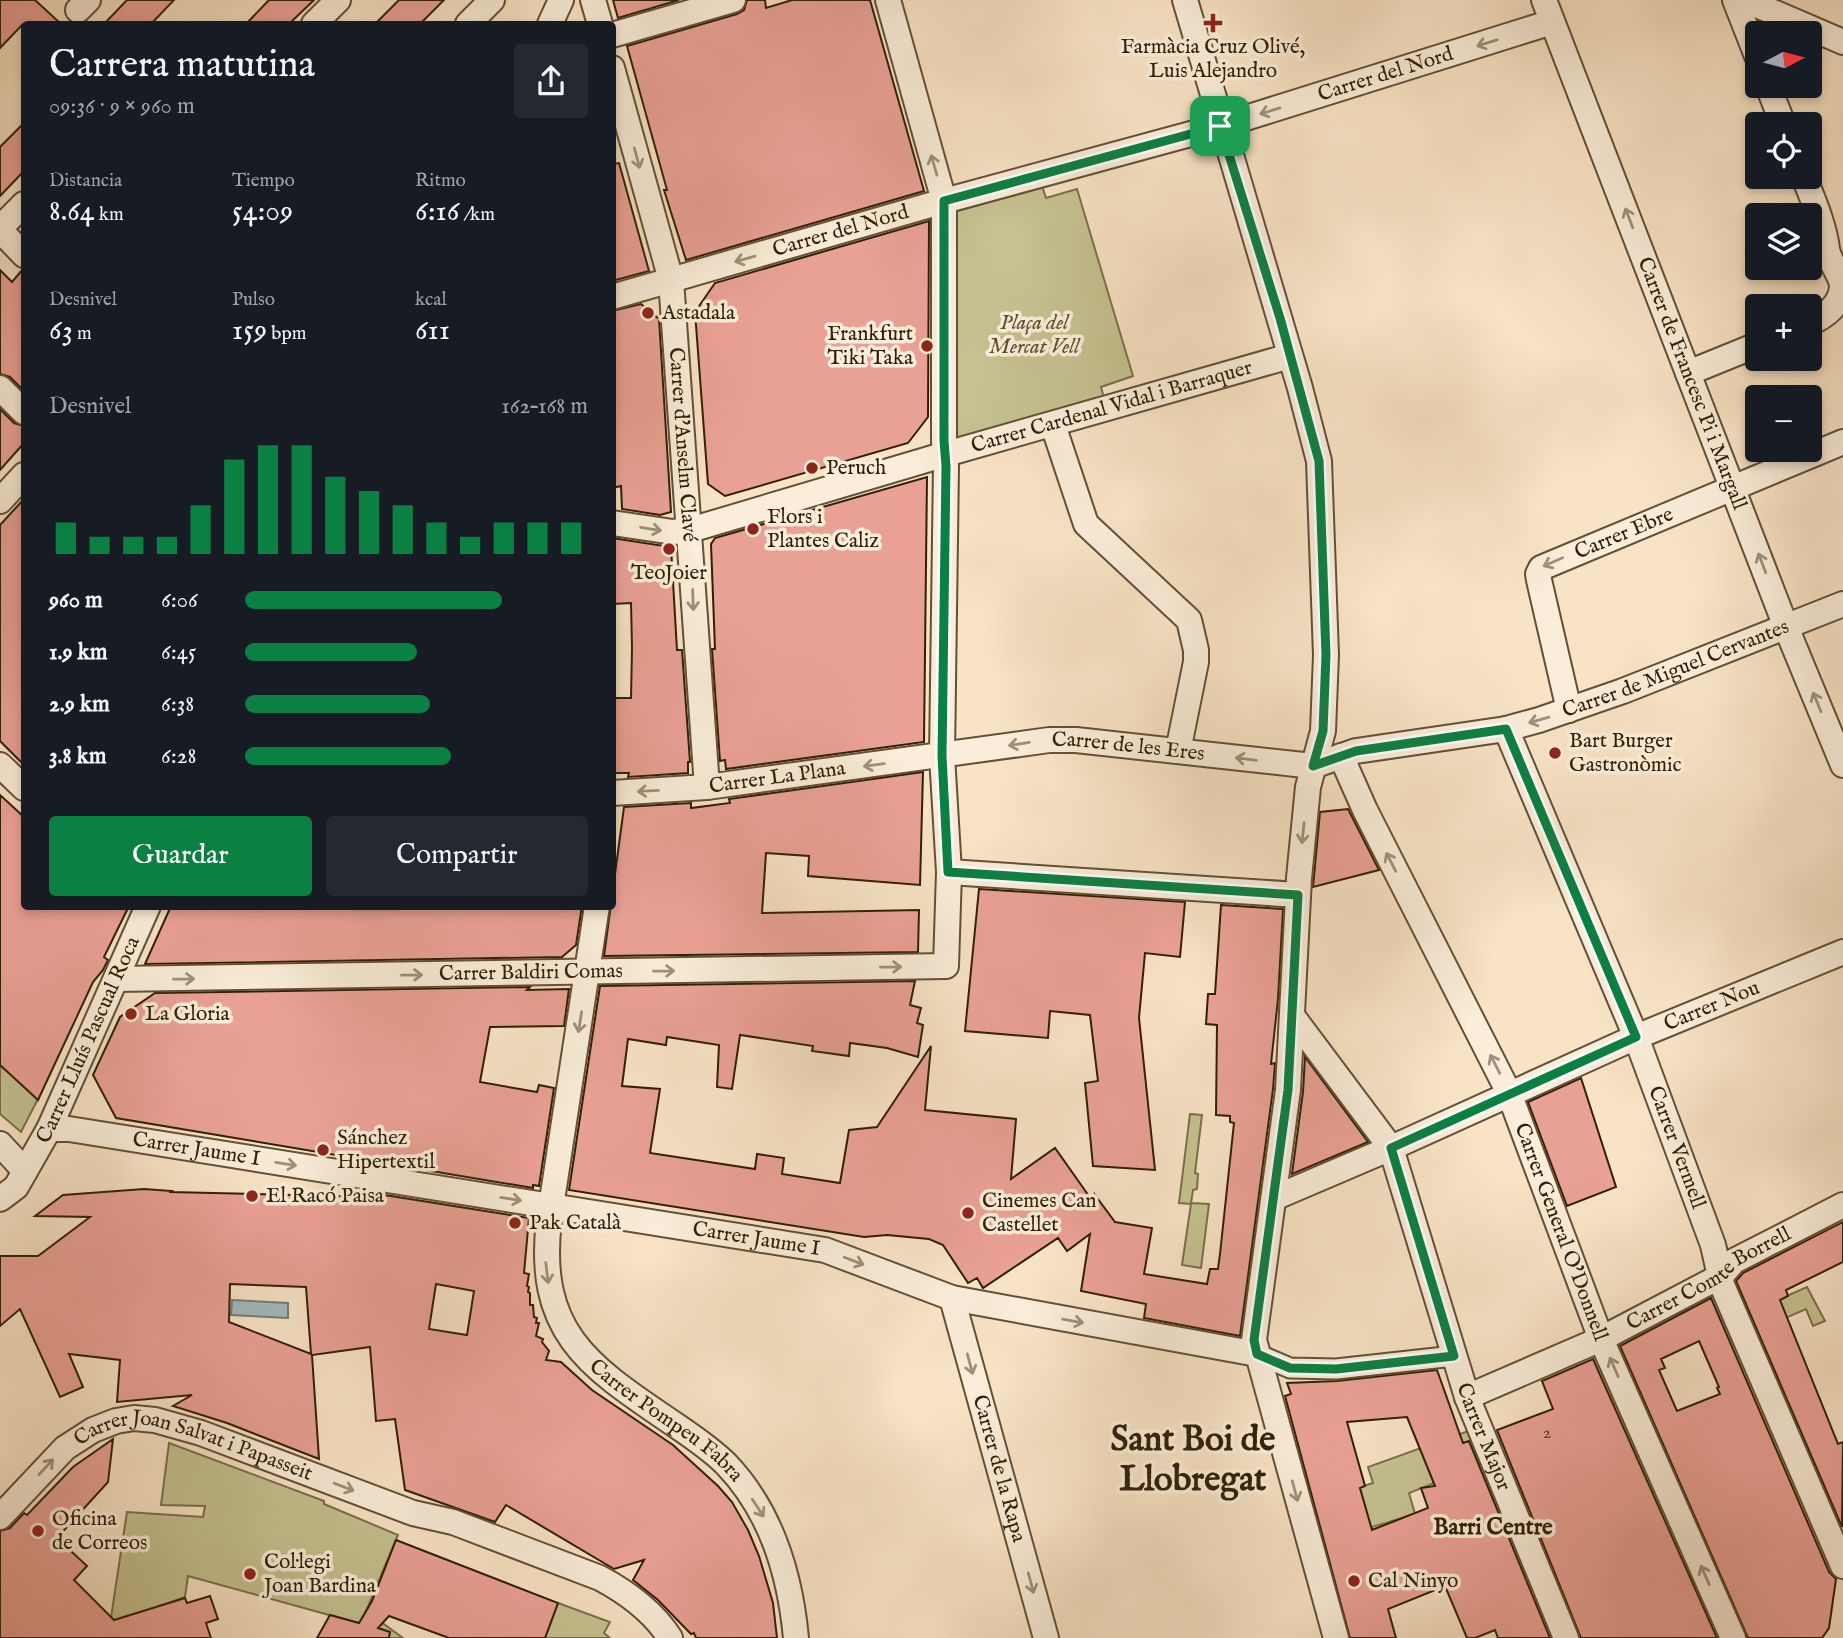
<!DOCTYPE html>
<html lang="es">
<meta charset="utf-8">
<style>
body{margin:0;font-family:"IM FELL English",serif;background:#242831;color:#f1f3f6;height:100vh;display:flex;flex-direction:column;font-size:26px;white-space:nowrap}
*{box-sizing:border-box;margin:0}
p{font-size:23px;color:#9ea1a6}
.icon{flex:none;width:38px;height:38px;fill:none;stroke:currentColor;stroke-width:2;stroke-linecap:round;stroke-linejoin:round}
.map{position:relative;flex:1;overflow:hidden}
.details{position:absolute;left:21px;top:21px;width:595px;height:889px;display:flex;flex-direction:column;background:#171b24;border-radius:7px;box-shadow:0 4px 10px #0003}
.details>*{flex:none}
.needle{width:46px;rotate:83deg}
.buttons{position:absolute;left:1745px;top:21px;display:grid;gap:14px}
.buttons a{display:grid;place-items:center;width:77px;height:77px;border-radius:7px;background:#171b24;box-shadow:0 4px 10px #0003;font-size:35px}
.pin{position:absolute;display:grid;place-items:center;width:60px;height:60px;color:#fff;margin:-30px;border-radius:14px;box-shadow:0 4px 10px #0006}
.round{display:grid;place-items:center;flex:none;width:74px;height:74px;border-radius:7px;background:#242831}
.headline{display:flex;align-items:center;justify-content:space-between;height:119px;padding:0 28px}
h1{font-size:38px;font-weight:600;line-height:52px}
.figures{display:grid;grid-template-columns:repeat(3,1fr);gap:10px;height:119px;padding:7px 28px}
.figures div{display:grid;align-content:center}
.figures b{font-size:30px;font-weight:600}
.figures small{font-size:19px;font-weight:400}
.figures p{font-size:19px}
.chart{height:196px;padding:14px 28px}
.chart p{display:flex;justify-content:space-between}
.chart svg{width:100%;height:126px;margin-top:7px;stroke:#0b8043;stroke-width:6}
.cta{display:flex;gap:14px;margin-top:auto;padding:14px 28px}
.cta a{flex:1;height:80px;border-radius:7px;background:#0b8043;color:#fff;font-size:28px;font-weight:600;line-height:80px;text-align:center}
.cta a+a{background:#242831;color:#f1f3f6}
ul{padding:0 28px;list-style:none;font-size:23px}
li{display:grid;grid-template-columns:112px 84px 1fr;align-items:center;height:52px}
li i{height:18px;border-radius:9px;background:#0b8043}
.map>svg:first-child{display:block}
.green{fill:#c5c190;stroke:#7a704b;stroke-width:2}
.water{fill:#a3bbc0;stroke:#757d76;stroke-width:2}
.building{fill:#eaa195;stroke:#301f06;stroke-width:2;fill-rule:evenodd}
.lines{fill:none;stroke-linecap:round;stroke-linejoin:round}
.pedestrian-casing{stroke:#625036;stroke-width:23}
.minor-casing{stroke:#625036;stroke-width:28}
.pedestrian{stroke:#faedd9;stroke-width:19}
.minor{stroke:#faedd9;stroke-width:24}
.oneway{stroke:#9f907a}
.route-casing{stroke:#fff;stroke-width:14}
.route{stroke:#0b8043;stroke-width:9}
.poi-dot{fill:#8f2418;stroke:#faedd9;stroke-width:2.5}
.labels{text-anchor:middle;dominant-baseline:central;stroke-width:7;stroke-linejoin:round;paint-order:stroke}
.number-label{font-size:18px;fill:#5e402a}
.poi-label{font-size:21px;fill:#301f06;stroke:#faedd9;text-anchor:start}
.street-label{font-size:21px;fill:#301f06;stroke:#faedd9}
.park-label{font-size:21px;font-style:italic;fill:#5d502f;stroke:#faedd9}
.neighbourhood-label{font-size:23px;font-weight:bold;fill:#301f06;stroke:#faedd9}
.town-label{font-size:35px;font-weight:bold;fill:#301f06;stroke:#faedd9}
</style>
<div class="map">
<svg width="1843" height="1638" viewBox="0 0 1843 1638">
<rect width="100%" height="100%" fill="#f8e3c5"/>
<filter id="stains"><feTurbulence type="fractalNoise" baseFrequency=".00286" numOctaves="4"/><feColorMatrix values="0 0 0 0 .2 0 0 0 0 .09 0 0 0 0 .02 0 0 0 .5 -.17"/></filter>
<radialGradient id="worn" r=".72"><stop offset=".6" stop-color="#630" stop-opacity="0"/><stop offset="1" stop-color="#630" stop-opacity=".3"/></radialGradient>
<path class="green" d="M1041 183 1046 198 1077 189 1133 376 1101 387 1105 402 950 447V213L983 204V200Z
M0 1065 38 1099 21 1132 0 1114Z
M1190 1114 1202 1115 1195 1173 1198 1174 1197 1189 1193 1190 1191 1203 1209 1204 1201 1268 1182 1265 1191 1204 1179 1203Z
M1807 1287 1825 1321 1813 1326 1806 1309 1749 1334 1742 1316Z
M1471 1430 1484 1463 1409 1493 1415 1514 1323 1542 1312 1502 1373 1483 1368 1467Z
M169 1443 324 1501V1504L398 1535 366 1611 403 1638H350L358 1623 188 1576 185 1597 110 1624 127 1512 203 1517 205 1506 161 1505Z
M558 1603 610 1622 604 1633 610 1638H545Z"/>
<path class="water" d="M232 1300 288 1303V1318L231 1315Z"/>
<path class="building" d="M0 0H35L61 24H23L0 48Z
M127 0H174L151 24H104Z
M269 0H314L289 24H246Z
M399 0H444L420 24H375Z
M613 0H679L618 18Z
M747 0H765L766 8 792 0H870L924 191 686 260 664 190H667L627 46 737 14 744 10Z
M24 123V171L0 196V147Z
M619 163 649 271 612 281V164Z
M929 221 928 417 908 443 725 496 708 484 695 312 715 283Z
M23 269H24V391L10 377 0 374V270L12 282Z
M641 304 659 319 671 512 660 515 622 509 621 486 612 488V311Z
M0 409 14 423 24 426V443L0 470Z
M927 477 924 742 726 769 725 760 720 761 712 649H715L711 544 715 538Z
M24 499V765L0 741V525Z
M612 538 671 547 677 650H682L690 762H688V773L628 777 629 773H612V698H631L632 648 631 603 612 604Z
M923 772 920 885 808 876 809 856 766 853 762 913 919 910 918 952 604 956 624 807 691 803V808L730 803 729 799Z
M0 795 24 817V906H129L104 957 108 960 103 970 93 982 38 1100 0 1065Z
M1348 809 1379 870 1313 887 1320 812Z
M979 889 1185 902 1180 957 1145 953 1139 1018 1155 1170 1093 1166 1085 1083 1098 1081 1090 1015 1050 1011 1048 1038 965 1031Z
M1221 905 1283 909 1278 999 1271 1064 1275 1063 1273 1089 1240 1336 1144 1318 1146 1304 1081 1291 1090 1234 1067 1251 1058 1238 983 1288 977 1278 968 1283 943 1245 929 1239 887 1235 864 1237 569 1190 600 986 915 981 910 1005 921 1008 917 1023 923 1025 918 1057 887 1048 850 1043 849 1056 812 1051 813 1046 740 1035 732 1089 717 1087 719 1045 667 1037 666 1045 628 1039 622 1086 660 1089 650 1153 755 1169 757 1154 784 1158 782 1174 840 1183 849 1130 877 1127 931 1046 925 1110 1016 1119 1011 1179 1055 1148 1096 1206 1095 1195 1115 1222 1152 1228 1144 1274 1207 1284 1210 1269H1218L1220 1254 1234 1123 1230 1122V1116L1216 1115 1217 1025 1206 1024 1208 994H1215Z
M171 906 517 907 582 906 576 945 562 957 145 964Z
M530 987 527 990 569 989 564 1026 490 1027 480 1082 537 1092 539 1085 554 1088 539 1186 533 1185V1188L116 1118 93 1075 120 1017 155 993Z
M1305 1057 1368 1142 1292 1174 1303 1092Z
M1581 1078 1616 1187 1567 1206 1528 1102Z
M144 1189 172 1191 171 1192 372 1197V1193L529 1218 524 1273 529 1274 527 1286 529 1287 528 1292 530 1293V1305H533L534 1317 537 1318 536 1323H539L536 1336 543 1339 542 1342 549 1351 546 1360 561 1362 592 1390 673 1445 718 1486 732 1502 748 1530 759 1556 773 1603 777 1638H696L694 1633 691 1634 658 1600 633 1580 644 1560 614 1569 506 1505 495 1522 405 1490 395 1419 376 1421 370 1347 312 1355 319 1459 227 1423 173 1406 192 1395 117 1402 120 1360 69 1354 83 1387 60 1397 20 1309 0 1326V1256H38L90 1217 35 1216 63 1195ZM230 1284 306 1287 311 1354 229 1322ZM436 1284 474 1291 467 1335 429 1329Z
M1843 1222V1262L1786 1290 1788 1296 1780 1300 1838 1444 1843 1442 1842 1527 1736 1281 1743 1273Z
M1711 1298 1829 1572 1836 1579 1829 1628 1822 1638H1748L1620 1346ZM1699 1341 1719 1387 1717 1388 1720 1394 1677 1411 1659 1370 1665 1368 1661 1359Z
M1593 1359 1717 1638H1581L1497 1430 1553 1409 1542 1381Z
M1437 1370 1463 1443 1469 1441 1550 1638H1498L1495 1630 1475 1638H1467L1445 1586 1388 1609 1396 1638H1350L1285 1396 1291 1394 1287 1383 1337 1381ZM1407 1417 1435 1486 1421 1488 1428 1508 1372 1530 1360 1488 1365 1486 1347 1422Z
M113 1439 108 1482 57 1538 87 1566 74 1580 114 1620 185 1598 187 1603 210 1596 218 1619 206 1623 211 1638H0V1531L10 1528 24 1513 27 1515 73 1467Z
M396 1540 558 1603 545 1638H449L389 1616 378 1628 390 1632 389 1638H317L330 1615 359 1623 372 1601Z"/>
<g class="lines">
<g class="pedestrian-casing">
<path id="pedestrian" d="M1257 1354 1290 1368 1336 1369 1454 1356"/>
</g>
<g class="minor-casing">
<g id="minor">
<path d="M593 0 600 24"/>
<path d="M1185 0 1300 388 1319 461 1326 655 1323 731 1308 787 1299 878 1288 1090 1254 1340 1336 1638"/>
<path id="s1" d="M1544 0 1786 627 1843 765"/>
<path d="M1735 0 1757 56"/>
<path d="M1745 0 1843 42"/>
<path d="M78 10 88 0"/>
<path d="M314 24 338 0"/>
<path d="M468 24 492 0"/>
<path d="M550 24 561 0"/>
<path d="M612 35 733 0"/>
<path id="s2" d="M612 68 671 280 707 787"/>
<path d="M1768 86 1783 124"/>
<path d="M1804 177C1813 200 1824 224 1827 249 1829 261 1839 272 1842 284 1843 304 1824 317 1810 323"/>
<path d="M0 228 24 204"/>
<path d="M0 230 24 255"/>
<path id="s3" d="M612 297 944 201 1220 126 1552 22"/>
<path d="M1688 373 1757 345"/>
<path d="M0 388 24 412"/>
<path d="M1053 425 1086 524 1189 620 1196 650V662L1178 751"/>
<path d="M0 501 24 475"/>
<path id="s4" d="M612 523 673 532 690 530 946 454 1290 356"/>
<path id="s5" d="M1569 710 1539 580 1538 574 1541 568 1843 442"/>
<path id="s6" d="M1506 729 1636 1037 1713 1245 1722 1285 1843 1566"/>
<path id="s7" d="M1341 756 1365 810 1509 1093 1601 1339 1733 1638"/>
<path d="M0 765 24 788"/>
<path id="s8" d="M612 793 707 787 1049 740H1076L1313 766 1356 751 1506 729 1539 720 1623 691 1843 604"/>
<path d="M949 872 1298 895"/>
<path id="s9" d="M597 906 549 1220C536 1332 587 1365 671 1422 690 1435 710 1448 726 1464 772 1512 790 1574 796 1638"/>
<path id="s10" d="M116 979 946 966 949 872 942 756 946 466 944 441V201L888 0"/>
<path id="s11" d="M1293 1017 1391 1148 1467 1397 1566 1638"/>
<path id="s12" d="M49 1129H69L825 1250 952 1298 1257 1354"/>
<path d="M0 1144 25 1171"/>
<path id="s13" d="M1274 1198 1391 1148 1636 1037 1843 952"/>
<path id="s14" d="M0 1199 16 1187 49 1129 148 906"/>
<path id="s15" d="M952 1298 1046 1638"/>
<path id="s16" d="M1467 1397 1601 1339 1721 1276 1734 1261 1843 1205"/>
<path id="s17" d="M0 1517 65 1448 93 1430 116 1421 134 1418 155 1420 201 1433 413 1513 453 1522 600 1578C628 1593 653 1611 670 1638"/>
</g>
</g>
<use href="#pedestrian" class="pedestrian"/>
<use href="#minor" class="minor"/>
</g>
<defs><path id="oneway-shaft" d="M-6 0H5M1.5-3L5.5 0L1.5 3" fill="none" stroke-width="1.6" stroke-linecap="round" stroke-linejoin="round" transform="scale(1.75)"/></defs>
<g class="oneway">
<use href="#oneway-shaft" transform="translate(1487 43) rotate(163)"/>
<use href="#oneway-shaft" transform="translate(1270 111) rotate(163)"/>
<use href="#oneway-shaft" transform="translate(637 158) rotate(75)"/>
<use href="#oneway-shaft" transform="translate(934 165) rotate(-106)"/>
<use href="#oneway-shaft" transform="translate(1629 218) rotate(-111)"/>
<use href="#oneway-shaft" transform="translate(745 259) rotate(164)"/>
<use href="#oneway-shaft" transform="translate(651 529) rotate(9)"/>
<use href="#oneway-shaft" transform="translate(1553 562) rotate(156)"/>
<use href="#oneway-shaft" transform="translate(1762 563) rotate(-111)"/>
<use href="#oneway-shaft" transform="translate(693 600) rotate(88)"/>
<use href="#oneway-shaft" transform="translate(1817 702) rotate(-112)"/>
<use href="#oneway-shaft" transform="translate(1539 720) rotate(164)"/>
<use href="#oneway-shaft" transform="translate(1019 744) rotate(171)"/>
<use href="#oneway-shaft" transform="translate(1246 759) rotate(-173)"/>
<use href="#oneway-shaft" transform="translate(874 765) rotate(172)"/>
<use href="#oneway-shaft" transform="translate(648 791) rotate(177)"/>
<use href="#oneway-shaft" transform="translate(1303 833) rotate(96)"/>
<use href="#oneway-shaft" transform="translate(1391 862) rotate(-117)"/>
<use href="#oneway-shaft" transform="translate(891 967) rotate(-1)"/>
<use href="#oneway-shaft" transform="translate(664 971) rotate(-1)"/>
<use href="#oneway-shaft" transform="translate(412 975) rotate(-1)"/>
<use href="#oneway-shaft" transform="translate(184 979) rotate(-1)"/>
<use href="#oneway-shaft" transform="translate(580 1022) rotate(99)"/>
<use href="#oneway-shaft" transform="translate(1495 1064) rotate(-117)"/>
<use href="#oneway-shaft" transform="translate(286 1164) rotate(9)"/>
<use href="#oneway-shaft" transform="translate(511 1199) rotate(9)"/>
<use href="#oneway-shaft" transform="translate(854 1261) rotate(21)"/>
<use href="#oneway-shaft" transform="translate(547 1273) rotate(83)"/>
<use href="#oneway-shaft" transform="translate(1073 1321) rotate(10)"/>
<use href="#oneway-shaft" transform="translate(970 1364) rotate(75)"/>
<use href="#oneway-shaft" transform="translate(1614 1367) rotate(-114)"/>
<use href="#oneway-shaft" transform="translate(46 1467) rotate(-47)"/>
<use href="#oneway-shaft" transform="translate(344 1487) rotate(21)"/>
<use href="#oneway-shaft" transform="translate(1295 1491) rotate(75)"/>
<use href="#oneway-shaft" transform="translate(758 1508) rotate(57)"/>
<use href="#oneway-shaft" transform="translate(1705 1575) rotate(-114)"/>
<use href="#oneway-shaft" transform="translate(1031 1583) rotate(75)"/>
</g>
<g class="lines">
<g class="route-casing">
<path id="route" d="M1220 126 1280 318 1319 461 1326 655 1323 731 1313 766 1356 751 1506 729 1636 1037 1391 1148 1454 1356 1336 1369 1290 1368 1257 1354 1254 1340 1288 1090 1298 895 948 872 942 756 946 466 944 441V201Z"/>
</g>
<use href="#route" class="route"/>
</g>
<g class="poi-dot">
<path d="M1209.5 12.5h7v7h7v7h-7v7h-7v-7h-7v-7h7z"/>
<circle cx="648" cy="313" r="7"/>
<circle cx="927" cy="346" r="7"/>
<circle cx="812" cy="468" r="7"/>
<circle cx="753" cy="529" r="7"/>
<circle cx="669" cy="549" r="7"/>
<circle cx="1555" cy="753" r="7"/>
<circle cx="131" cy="1014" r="7"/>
<circle cx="323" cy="1150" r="7"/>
<circle cx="252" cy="1196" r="7"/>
<circle cx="968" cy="1213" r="7"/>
<circle cx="515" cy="1223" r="7"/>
<circle cx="38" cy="1531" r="7"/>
<circle cx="250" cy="1574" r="7"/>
<circle cx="1354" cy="1581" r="7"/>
</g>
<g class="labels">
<g class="number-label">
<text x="1547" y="1433">2</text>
</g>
<g class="poi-label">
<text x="1213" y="47" text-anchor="middle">Farmàcia Cruz Olivé,<tspan x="1213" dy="24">Luis Alejandro</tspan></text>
<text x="662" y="313">Astadala</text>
<text x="913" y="334" text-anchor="end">Frankfurt<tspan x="913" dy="24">Tiki Taka</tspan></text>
<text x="826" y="468">Peruch</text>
<text x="767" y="517">Flors i<tspan x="767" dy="24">Plantes Caliz</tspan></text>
<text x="669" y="573" text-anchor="middle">TeoJoier</text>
<text x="1569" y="741">Bart Burger<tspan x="1569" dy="24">Gastronòmic</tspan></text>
<text x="145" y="1014">La Gloria</text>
<text x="337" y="1138">Sánchez<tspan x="337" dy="24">Hipertextil</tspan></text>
<text x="266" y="1196">El Racó Paisa</text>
<text x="982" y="1201">Cinemes Can<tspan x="982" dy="24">Castellet</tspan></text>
<text x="529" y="1223">Pak Català</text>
<text x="52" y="1519">Oficina<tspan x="52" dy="24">de Correos</tspan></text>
<text x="264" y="1562">Col·legi<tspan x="264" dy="24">Joan Bardina</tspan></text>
<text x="1368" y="1581">Cal Ninyo</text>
</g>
<g class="street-label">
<text stroke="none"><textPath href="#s3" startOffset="805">Carrer del Nord</textPath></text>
<text stroke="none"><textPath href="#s3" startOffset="238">Carrer del Nord</textPath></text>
<text stroke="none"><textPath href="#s1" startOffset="411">Carrer de Francesc Pi i Margall</textPath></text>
<text stroke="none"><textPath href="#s4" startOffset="518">Carrer Cardenal Vidal i Barraquer</textPath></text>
<text stroke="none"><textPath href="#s2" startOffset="385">Carrer d'Anselm Clavé</textPath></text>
<text stroke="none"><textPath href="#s5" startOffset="236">Carrer Ebre</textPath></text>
<text stroke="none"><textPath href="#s8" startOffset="1083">Carrer de Miguel Cervantes</textPath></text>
<text stroke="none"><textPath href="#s8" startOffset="520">Carrer de les Eres</textPath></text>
<text stroke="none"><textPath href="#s8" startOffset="166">Carrer La Plana</textPath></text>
<text stroke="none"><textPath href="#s10" startOffset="415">Carrer Baldiri Comas</textPath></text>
<text stroke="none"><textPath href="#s13" startOffset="478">Carrer Nou</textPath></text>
<text stroke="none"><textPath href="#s14" startOffset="184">Carrer Lluís Pascual Roca</textPath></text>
<text stroke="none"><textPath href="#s6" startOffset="452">Carrer Vermell</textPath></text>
<text stroke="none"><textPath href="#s12" startOffset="149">Carrer Jaume I</textPath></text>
<text stroke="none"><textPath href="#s7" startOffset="525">Carrer General O'Donnell</textPath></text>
<text stroke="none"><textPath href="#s12" startOffset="716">Carrer Jaume I</textPath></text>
<text stroke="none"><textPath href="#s16" startOffset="270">Carrer Comte Borrell</textPath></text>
<text stroke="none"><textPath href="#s9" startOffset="567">Carrer Pompeu Fabra</textPath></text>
<text stroke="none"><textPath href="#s11" startOffset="467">Carrer Major</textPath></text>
<text stroke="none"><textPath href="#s17" startOffset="233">Carrer Joan Salvat i Papasseit</textPath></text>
<text stroke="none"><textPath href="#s15" startOffset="177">Carrer de la Rapa</textPath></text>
</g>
<g class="park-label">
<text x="1034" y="323">Plaça del<tspan x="1034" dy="24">Mercat Vell</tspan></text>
</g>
<g class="neighbourhood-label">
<text x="1493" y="1527">Barri Centre</text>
</g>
<g class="town-label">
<text x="1193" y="1440">Sant Boi de<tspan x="1193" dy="40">Llobregat</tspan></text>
</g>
</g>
<rect width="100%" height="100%" filter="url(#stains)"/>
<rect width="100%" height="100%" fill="url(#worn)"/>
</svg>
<div class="buttons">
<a><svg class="needle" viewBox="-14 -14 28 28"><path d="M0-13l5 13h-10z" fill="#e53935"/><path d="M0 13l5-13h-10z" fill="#9ea1a6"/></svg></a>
<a><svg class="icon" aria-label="locate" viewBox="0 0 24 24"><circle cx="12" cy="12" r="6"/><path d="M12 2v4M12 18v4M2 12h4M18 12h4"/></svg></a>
<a><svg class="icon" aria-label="layers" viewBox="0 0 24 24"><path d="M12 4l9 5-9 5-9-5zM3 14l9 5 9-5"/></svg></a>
<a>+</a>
<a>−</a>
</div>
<div class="pin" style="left:1220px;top:126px;background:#1e9e55"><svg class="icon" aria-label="arrive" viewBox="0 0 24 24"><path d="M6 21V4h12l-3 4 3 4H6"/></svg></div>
<section class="details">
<div class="headline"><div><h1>Carrera matutina</h1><p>09:36 · 9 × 960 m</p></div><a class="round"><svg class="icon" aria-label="share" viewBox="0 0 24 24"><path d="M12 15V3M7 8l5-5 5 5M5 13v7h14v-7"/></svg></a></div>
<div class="figures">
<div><p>Distancia</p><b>8.64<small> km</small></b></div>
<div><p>Tiempo</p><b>54:09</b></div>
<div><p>Ritmo</p><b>6:16<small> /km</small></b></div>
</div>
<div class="figures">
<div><p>Desnivel</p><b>63<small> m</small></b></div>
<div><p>Pulso</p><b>159<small> bpm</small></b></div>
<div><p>kcal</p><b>611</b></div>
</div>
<div class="chart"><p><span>Desnivel</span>162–168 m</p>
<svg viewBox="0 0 160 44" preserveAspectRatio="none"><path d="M5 44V33M15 44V38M25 44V38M35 44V38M45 44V27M55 44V11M65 44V6M75 44V6M85 44V17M95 44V22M105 44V27M115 44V33M125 44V38M135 44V33M145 44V33M155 44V33"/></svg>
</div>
<ul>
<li><b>960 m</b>6:06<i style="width:75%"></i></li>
<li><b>1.9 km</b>6:45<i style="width:50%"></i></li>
<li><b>2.9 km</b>6:38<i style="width:54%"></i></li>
<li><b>3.8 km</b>6:28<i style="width:60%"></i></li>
</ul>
<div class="cta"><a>Guardar</a><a>Compartir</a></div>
</section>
</div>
